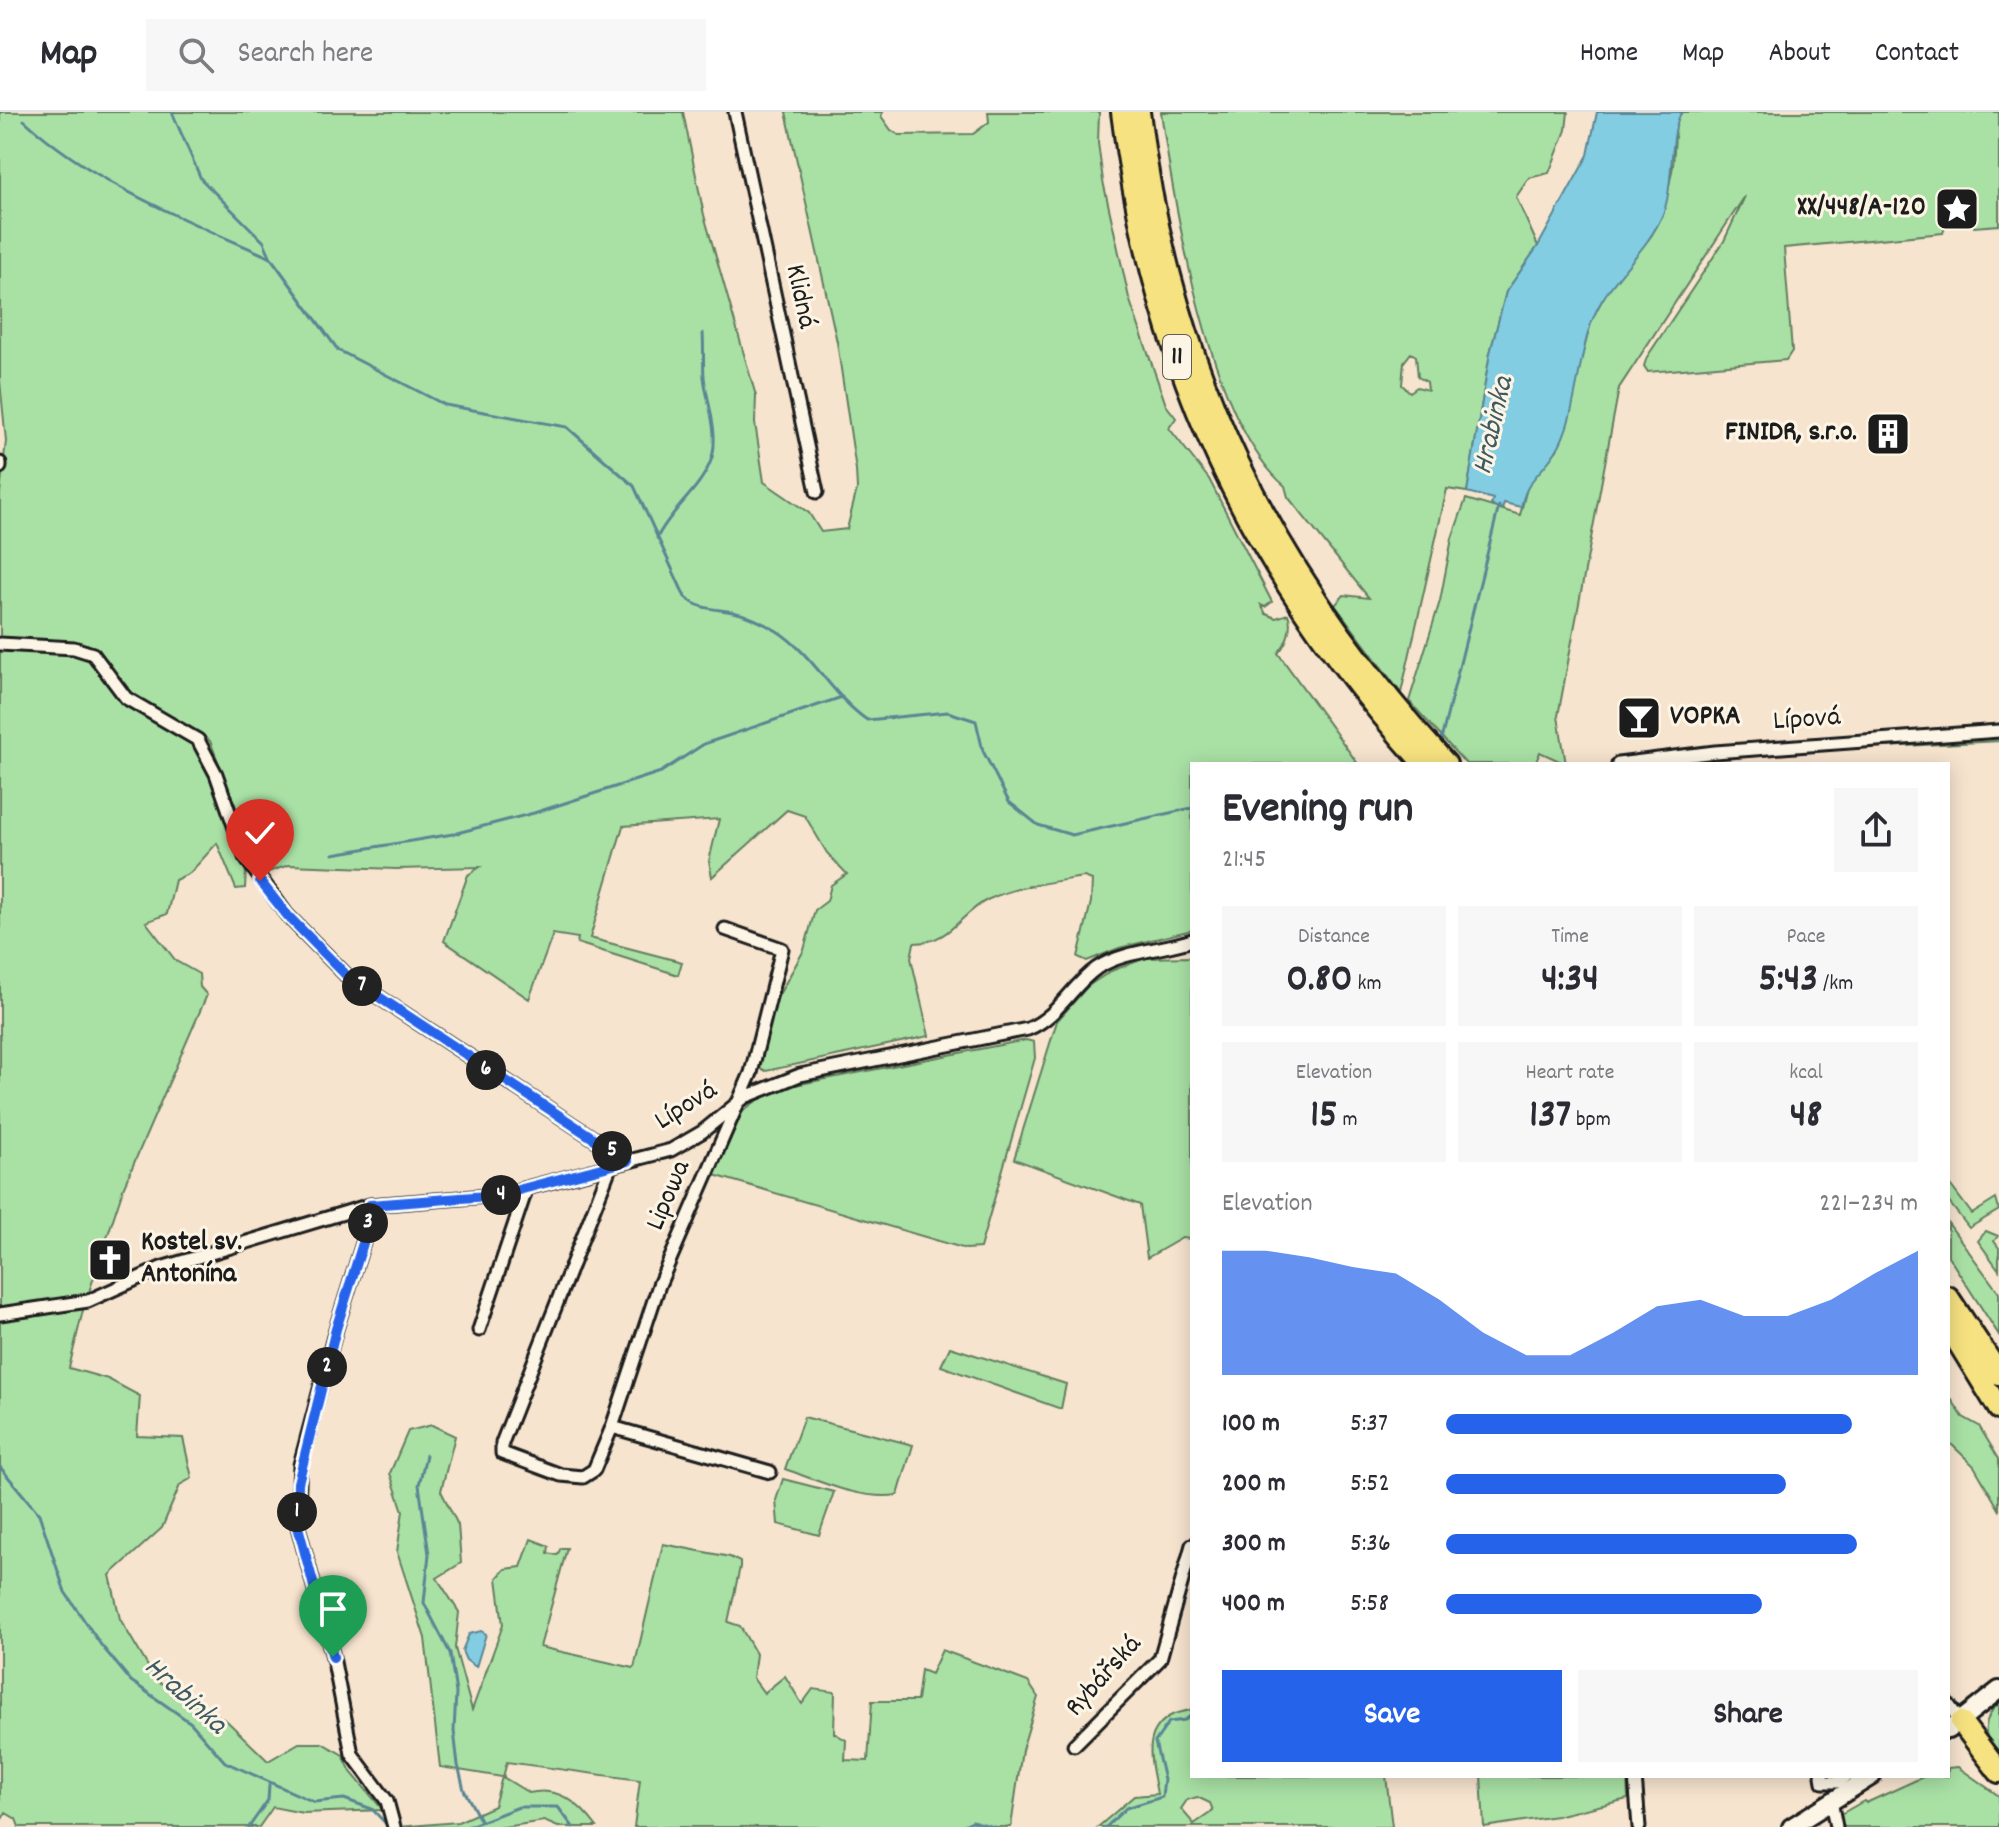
<!DOCTYPE html>
<meta charset="utf-8">
<style>
body{margin:0;font-family:Dekko,sans-serif;background:#f7f7f7;color:#2b2b33;height:100vh;display:flex;flex-direction:column;font-size:30px;white-space:nowrap}
*{box-sizing:border-box;margin:0}
p{font-size:26px;color:#7c7c81}
.icon{flex:none;width:44px;height:44px;fill:none;stroke:currentColor;stroke-width:2;stroke-linecap:round;stroke-linejoin:round}
.map{position:relative;flex:1;overflow:hidden}
.sheet{position:absolute;left:1190px;top:650px;width:760px;height:1016px;display:flex;flex-direction:column;background:#fff;border-radius:0px;box-shadow:0 4px 20px #0003}
.sheet>*{flex:none}
.pin{position:absolute;display:grid;place-items:center;width:68px;height:68px;color:#fff;margin:-82px -34px;border-radius:50% 50% 50% 0;rotate:-45deg;box-shadow:0 0 8px #0007}
.pin .icon{rotate:45deg}
.km{position:absolute;width:40px;height:40px;margin:-20px;border-radius:50%;background:#222;color:#fff;font-size:22px;line-height:40px;text-align:center}
.round{display:grid;place-items:center;flex:none;width:84px;height:84px;border-radius:0px;background:#f7f7f7}
.headline{display:flex;align-items:center;justify-content:space-between;height:136px;padding:0 32px}
h1{font-size:44px;font-weight:700;line-height:60px}
.metrics{display:grid;grid-template-columns:repeat(3,1fr);gap:12px;height:136px;padding:8px 32px}
.metrics div{display:grid;align-content:center;border-radius:0px;background:#f7f7f7;text-align:center}
.metrics b{font-size:40px;font-weight:700}
.metrics small{font-size:22px;font-weight:400}
.metrics p{font-size:22px}
.chart{height:224px;padding:16px 32px}
.chart p{display:flex;justify-content:space-between}
.chart svg{width:100%;height:144px;margin-top:8px;fill:#2563eb;opacity:.7}
.cta{display:flex;gap:16px;margin-top:auto;padding:16px 32px}
.cta a{flex:1;height:92px;border-radius:0px;background:#2563eb;color:#fff;font-size:32px;font-weight:700;line-height:92px;text-align:center}
.cta a+a{background:#f7f7f7;color:#2b2b33}
ul{padding:0 32px;list-style:none;font-size:26px}
li{display:grid;grid-template-columns:128px 96px 1fr;align-items:center;height:60px}
li i{height:20px;border-radius:10px;background:#2563eb}
header{display:flex;align-items:center;gap:48px;box-sizing:border-box;height:112px;padding:0 40px;background:#fff;border-bottom:2px solid #e1e1e2}
header strong{font-size:38px}
nav{display:flex;gap:44px;margin-inline-start:auto;font-size:28px}
.search{width:560px;height:72px;background:#f7f7f7;display:flex;align-items:center;gap:20px;box-sizing:border-box;padding:0 28px;border-radius:0px;color:#7c7c81;font-size:30px}
.map>svg:first-child{display:block}
.green{fill:#a9e1a5;stroke:#627e60;stroke-width:2;fill-rule:evenodd}
.water{fill:#83cde3;stroke:#5a8693;stroke-width:2}
.lines{fill:none;stroke-linecap:round;stroke-linejoin:round}
.stream{stroke:#5a8693;stroke-width:3}
.street-casing{stroke:#1c1c1c;stroke-width:17}
.secondary-casing{stroke:#1c1c1c;stroke-width:22}
.highway-casing{stroke:#1c1c1c;stroke-width:26}
.street{stroke:#fcf5e5;stroke-width:11}
.secondary{stroke:#fcf5e5;stroke-width:16}
.highway{stroke:#f7e281;stroke-width:20}
.route-casing{stroke:#fff;stroke-width:16}
.route{stroke:#2563eb;stroke-width:10}
.labels{text-anchor:middle;dominant-baseline:central;stroke-width:6;stroke-linejoin:round;paint-order:stroke}
.shield{fill:#fcf5e5;stroke:#5f5d58;stroke-width:2}
.shield-label{font-size:26px;font-weight:bold;fill:#1c1c1c}
.poi-label{font-size:28px;font-weight:bold;fill:#1c1c1c;stroke:#fcf5e5;text-anchor:end}
.street-label{font-size:28px;fill:#1c1c1c;stroke:#fcf5e5}
.water-label{font-size:30px;font-style:italic;fill:#405a62;stroke:#fcf5e5}
</style>
<header>
<strong>Map</strong>
<div class="search"><svg class="icon" aria-label="search" viewBox="0 0 24 24"><circle cx="10" cy="10" r="6"/><path d="M15 15l6 6"/></svg>Search here</div>
<nav><a>Home</a><a>Map</a><a>About</a><a>Contact</a></nav>
</header>
<div class="map">
<svg width="1999" height="1715" viewBox="0 0 1999 1715">
<rect width="100%" height="100%" fill="#f7e4cf"/>
<filter id="ink" filterUnits="userSpaceOnUse"><feTurbulence type="fractalNoise" baseFrequency=".0125" numOctaves="2"/><feDisplacementMap in="SourceGraphic" scale="16" xChannelSelector="R" yChannelSelector="G"/><feConvolveMatrix kernelMatrix="1 2 1 2 8 2 1 2 1" color-interpolation-filters="sRGB"/></filter>
<g filter="url(#ink)">
<path class="green" d="M0 0H683L704 103 756 284 755 311 764 370 809 401 821 420 847 417 857 377 856 358 837 230 786 0H883L881 4 891 18 899 23 973 22 989 10 988 0H1099L1098 31 1103 69 1129 186 1166 293 1176 306 1169 316 1209 367 1272 490 1265 495 1261 493 1266 502 1276 506 1288 502C1293 514 1287 532 1278 541L1358 652H1192V818L1119 836 1087 849 1078 845 1091 790 1092 768 1084 765C1052 770 1016 774 987 788 960 802 950 831 914 831L911 846 929 924 766 959 756 954 776 888 804 838 815 798 827 789 831 773 847 762 827 741 805 704 787 698 712 765 709 749 719 707 623 714 590 826 682 850 678 863 577 831 578 826 553 822 529 887 444 829 468 763 480 755 396 757 289 753 262 762 210 629 182 611V621L207 646 246 758 245 776 236 777 217 731 190 761 175 768 167 802 146 810 176 849 199 862 200 875 207 883 124 1074 88 1183 0 1195V536L74 540 86 532 0 526V381L6 329 0 269Z
M1161 0H1568L1566 18 1549 61 1529 66 1516 85 1538 134 1506 180 1490 241 1467 380 1447 377 1401 581 1335 493 1344 483 1369 486 1288 385 1285 374C1210 311 1175 98 1161 0ZM1411 241 1416 244 1418 265 1427 270 1428 278 1417 275 1410 280 1402 273 1404 250Z
M1682 0H1999V113L1974 115 1969 87H1961L1951 98 1943 121 1784 136 1792 239 1786 248 1648 260 1644 254 1647 245 1724 129 1745 84 1619 276 1558 604 1566 652 1540 640 1536 650 1526 652H1466L1409 589 1440 489 1452 426 1466 387 1520 403 1529 368 1557 338 1592 207 1607 179 1651 124 1664 99 1673 54 1676 8Z
M1999 624V629L1767 641Z
M1192 845V1127L1182 1126 1147 1146 1140 1093 1014 1047 1057 909 1088 874 1111 859 1146 846Z
M1026 928 1034 930 1035 946 980 1136 966 1137 714 1063C729 1012 735 995 785 975Z
M1948 1070 1972 1102 1996 1087 1999 1098 1969 1116 1948 1089Z
M1948 1111 1999 1181V1223L1948 1144Z
M1986 1119 1998 1124 1994 1129 1999 1136V1158L1978 1129Z
M84 1194 69 1256 108 1267 140 1284 137 1324 183 1326 192 1366 180 1373 162 1416 110 1463 120 1507 156 1568 227 1609 268 1649 299 1631H322L343 1643 351 1660 383 1698 303 1701 273 1695 259 1715H19L16 1707 6 1701 0 1710V1206Z
M950 1235 1066 1272 1061 1297 941 1254Z
M1948 1282 1963 1305 1979 1314 1999 1347V1397L1974 1354 1948 1329Z
M804 1305 913 1333 898 1383C862 1389 819 1369 785 1357Z
M432 1313 455 1324 441 1379 458 1413 461 1451 437 1466 459 1500 455 1536 472 1598 503 1513 497 1466 505 1457 521 1455 531 1427 549 1434 548 1441 557 1443 561 1436H567L540 1535 634 1556 663 1432 730 1445 740 1450V1455L728 1510 740 1514 756 1542 753 1566 764 1581 785 1564 802 1592 813 1577 835 1580 834 1621 846 1628 845 1648 868 1649 872 1589H917L921 1558 931 1562 942 1538 1028 1570 1038 1585 1022 1638 1011 1715H634L640 1668 507 1650 503 1665 529 1681C559 1674 579 1691 597 1715H558L544 1709 504 1715H398L458 1710 494 1694 502 1665 440 1655 425 1526 397 1440 403 1399 390 1361 408 1319Z
M783 1367 834 1380 819 1423 778 1412 776 1388Z
M1999 1591V1649C1985 1629 1978 1610 1999 1591Z
M1192 1597V1664H1386L1392 1715H1098L1134 1684 1157 1682C1152 1652 1139 1619 1174 1602 1179 1600 1186 1600 1192 1597ZM1197 1685 1210 1691 1213 1699 1194 1712 1181 1697 1187 1688Z
M1958 1655 1999 1684V1715H1841L1839 1703 1864 1689 1866 1691 1925 1664H1948V1656Z
M1481 1664H1627L1628 1687 1556 1704 1484 1715Z"/>
<path class="water" d="M1597 0H1682C1669 17 1674 75 1663 102 1646 142 1607 168 1592 209 1577 247 1577 306 1556 339 1541 363 1528 364 1521 395L1504 391 1502 397 1491 393 1493 387 1467 380 1490 241 1506 180 1538 134 1588 43Z
M481 1519 486 1522 476 1555 466 1548 462 1539 469 1522Z"/>
<g class="lines">
<path class="stream" d="M172 0 201 67 264 130 271 146 338 238 445 293 567 315 634 374 685 485C703 501 722 495 744 503 755 507 767 513 777 519 813 542 832 584 867 608L948 600 976 609 983 639 1009 690 1038 713 1072 723 1192 696
M24 8C94 72 185 108 271 146
M657 426C671 397 698 380 710 351 721 325 707 291 704 265 703 250 704 235 703 221
M1440 632 1499 394
M333 742 453 722 534 701 661 660 704 632 842 585
M426 1343 419 1373 429 1442 424 1491 450 1541 456 1581 454 1619 458 1653 464 1678 480 1708
M0 1355 39 1402 65 1480 101 1533 131 1569 191 1611 225 1650 314 1690 344 1687 372 1697 389 1715
M249 1715 268 1688 269 1673
M467 1715 519 1695H558L573 1715
M960 1715 972 1709 994 1715
M1106 1715 1126 1696 1162 1685 1164 1668 1155 1630 1169 1610 1185 1608 1192 1603"/>
<g class="street-casing">
<path id="street" d="M735 0 817 380
M0 351V355
M0 532 74 536 93 542 126 586 198 628 216 662 245 745 287 803 347 864 628 1049
M1618 652 1715 640 1999 619
M611 1053 502 1331V1341L561 1363 583 1365 594 1358 612 1315 659 1173 751 961 782 837 725 817
M370 1093 364 1128 336 1217 300 1353 297 1411 333 1545 352 1642 387 1689 394 1715
M0 1202 88 1189 161 1156 370 1093 500 1083 671 1038 702 1020 745 985 800 963 1028 917C1059 904 1071 874 1097 856 1123 839 1163 838 1192 828
M479 1218 526 1078
M612 1315 770 1360
M1948 1592 1961 1610
M1074 1633 1160 1547 1192 1433
M1635 1664 1639 1715
M1822 1664 1823 1670H1839L1846 1664
M1831 1689 1836 1715"/>
</g>
<g class="secondary-casing">
<path id="secondary" d="M1948 1618 1999 1578
M1791 1715 1872 1664"/>
</g>
<g class="highway-casing">
<path id="highway" d="M1122 0C1153 258 1252 460 1424 652
M1139 0C1170 258 1271 461 1446 652
M1948 1185 1999 1262
M1948 1214 1999 1297
M1961 1610 1999 1660"/>
</g>
<use href="#street" class="street"/>
<use href="#secondary" class="secondary"/>
<use href="#highway" class="highway"/>
</g>
</g>
<g class="lines" filter="url(#ink)">
<g class="route-casing">
<path id="route" d="M260 769 287 803 347 864 628 1049 500 1083 370 1093 364 1128 336 1217 298 1371 297 1411 333 1545"/>
</g>
<use href="#route" class="route"/>
</g>
<defs>
<g id="sight-square" transform="scale(2.3)"><rect x="-9" y="-9" width="18" height="18" rx="4" fill="#1c1c1c" stroke="#fcf5e5"/><path d="M0-6L1.8-2.2L6-1.7L2.9 1.2L3.7 5.4L0 3.3L-3.7 5.4L-2.9 1.2L-6-1.7L-1.8-2.2Z" fill="#fff"/></g>
<g id="building-square" transform="scale(2.3)"><rect x="-9" y="-9" width="18" height="18" rx="4" fill="#1c1c1c" stroke="#fcf5e5"/><path d="M-4-6H4V6H1V3H-1V6H-4ZM-2.5-4.3h1.7v1.8h-1.7ZM.8-4.3h1.7v1.8H.8ZM-2.5-1h1.7V.8h-1.7ZM.8-1h1.7V.8H.8Z" fill="#fff"/></g>
<g id="bar-square" transform="scale(2.3)"><rect x="-9" y="-9" width="18" height="18" rx="4" fill="#1c1c1c" stroke="#fcf5e5"/><path d="M-6-5H6L.8 .8V4.5H3.5V6h-7V4.5H-.8V.8Z" fill="#fff"/></g>
<g id="church-square" transform="scale(2.3)"><rect x="-9" y="-9" width="18" height="18" rx="4" fill="#1c1c1c" stroke="#fcf5e5"/><path d="M-1.2-6h2.4v3.5h3.3v2.4h-3.3V6h-2.4V-.1h-3.3v-2.4h3.3Z" fill="#fff"/></g>
</defs>
<g fill-rule="evenodd">
<use href="#sight-square" x="1957" y="97"/>
<use href="#building-square" x="1888" y="322"/>
<use href="#bar-square" x="1639" y="606"/>
<use href="#church-square" x="110" y="1148"/>
</g>
<g class="labels">
<rect class="shield" x="1163" y="223" width="28" height="44" rx="6"/>
<g class="shield-label">
<text x="1177" y="245">11</text>
</g>
<g class="poi-label">
<text x="1926" y="97">XX/448/A-120</text>
<text x="1857" y="322">FINIDR, s.r.o.</text>
<text x="1670" y="606" text-anchor="start">VOPKA</text>
<text x="141" y="1132" text-anchor="start">Kostel sv.<tspan x="141" dy="32">Antonína</tspan></text>
</g>
<g class="street-label">
<text transform="translate(799 185) rotate(78)">Klidná</text>
<text transform="translate(1807 609) rotate(-4)">Lípová</text>
<text transform="translate(687 995) rotate(-32)">Lípová</text>
<text transform="translate(670 1084) rotate(-67)">Lipowa</text>
<text transform="translate(1105 1565) rotate(-48)">Rybářská</text>
</g>
<g class="water-label">
<text transform="translate(1495 314) rotate(-77)">Hrabinka</text>
<text transform="translate(184 1585) rotate(42)">Hrabinka</text>
</g>
</g>
</svg>
<div class="pin" style="left:333px;top:1545px;background:#1e9e55"><svg class="icon" aria-label="arrive" viewBox="0 0 24 24"><path d="M6 21V4h12l-3 4 3 4H6"/></svg></div>
<div class="pin" style="left:260px;top:769px;background:#d93025"><svg class="icon" aria-label="check" viewBox="0 0 24 24"><path d="M5 12l5 5 9-10"/></svg></div>
<b class="km" style="left:297px;top:1400px">1</b>
<b class="km" style="left:327px;top:1255px">2</b>
<b class="km" style="left:368px;top:1111px">3</b>
<b class="km" style="left:501px;top:1083px">4</b>
<b class="km" style="left:612px;top:1039px">5</b>
<b class="km" style="left:486px;top:958px">6</b>
<b class="km" style="left:362px;top:874px">7</b>
<section class="sheet">
<div class="headline"><div><h1>Evening run</h1><p>21:45</p></div><a class="round"><svg class="icon" aria-label="share" viewBox="0 0 24 24"><path d="M12 15V3M7 8l5-5 5 5M5 13v7h14v-7"/></svg></a></div>
<div class="metrics">
<div><p>Distance</p><b>0.80<small> km</small></b></div>
<div><p>Time</p><b>4:34</b></div>
<div><p>Pace</p><b>5:43<small> /km</small></b></div>
</div>
<div class="metrics">
<div><p>Elevation</p><b>15<small> m</small></b></div>
<div><p>Heart rate</p><b>137<small> bpm</small></b></div>
<div><p>kcal</p><b>48</b></div>
</div>
<div class="chart"><p><span>Elevation</span>221–234 m</p>
<svg viewBox="0 0 160 44" preserveAspectRatio="none"><path d="M0 44V6L10 6L20 8L30 11L40 13L50 21L60 31L70 38L80 38L90 31L100 23L110 21L120 26L130 26L140 21L150 13L160 6V44z"/></svg>
</div>
<ul>
<li><b>100 m</b>5:37<i style="width:86%"></i></li>
<li><b>200 m</b>5:52<i style="width:72%"></i></li>
<li><b>300 m</b>5:36<i style="width:87%"></i></li>
<li><b>400 m</b>5:58<i style="width:67%"></i></li>
</ul>
<div class="cta"><a>Save</a><a>Share</a></div>
</section>
</div>
